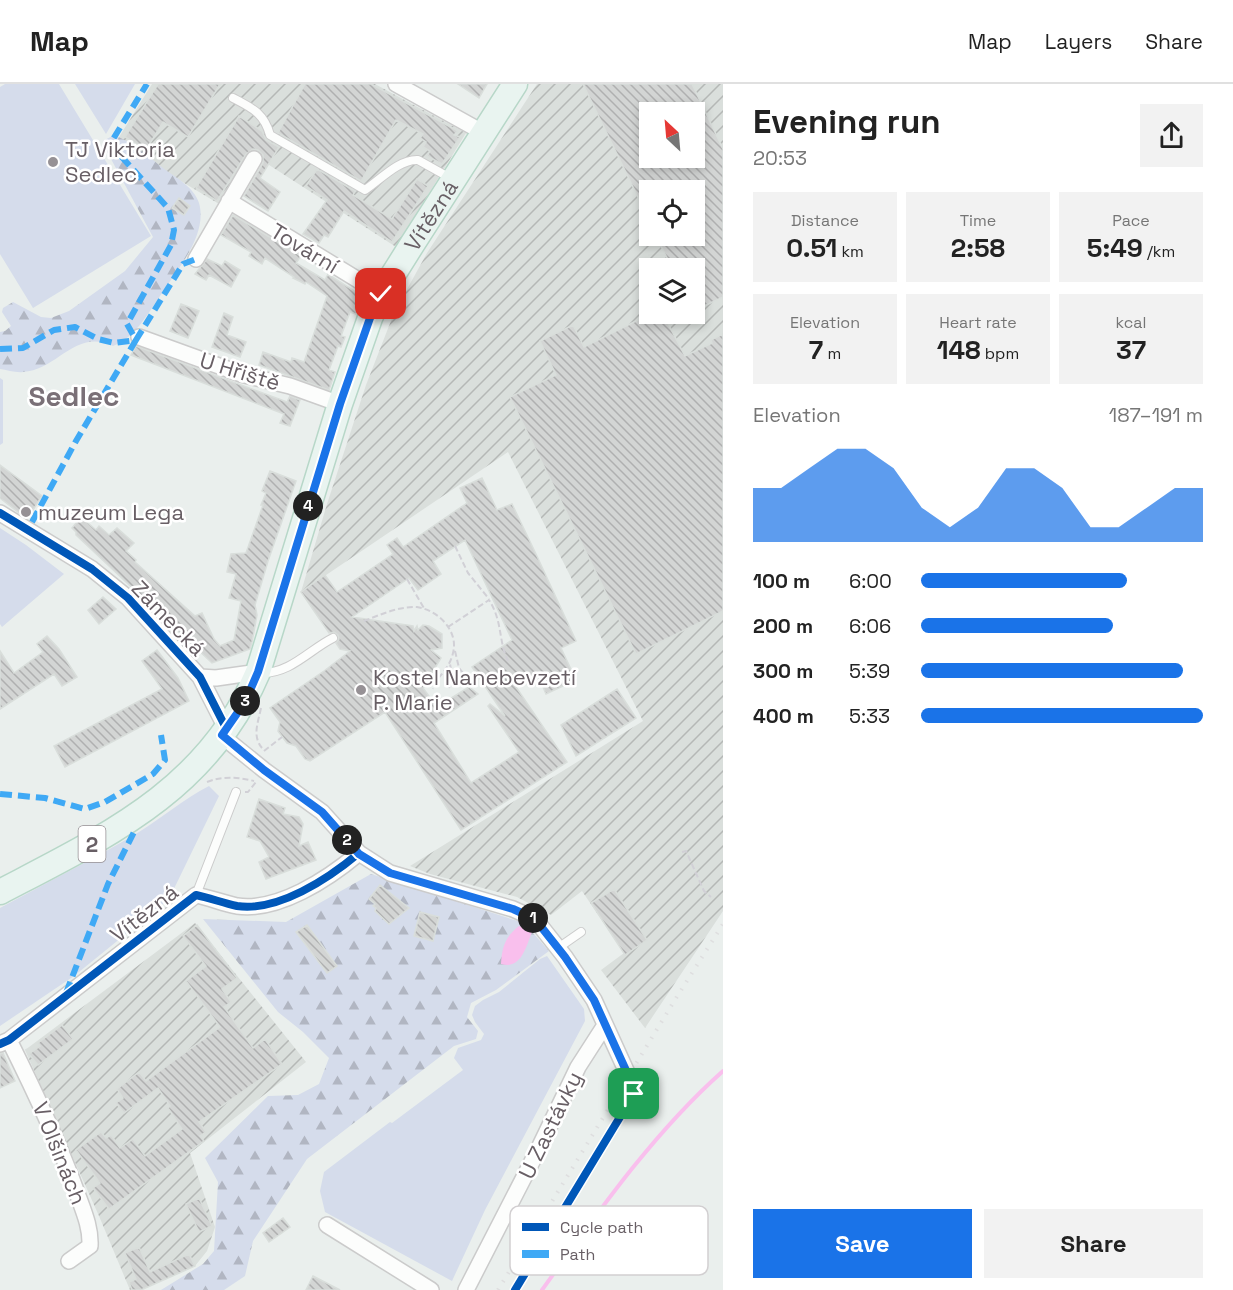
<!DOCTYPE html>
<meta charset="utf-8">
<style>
body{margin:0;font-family:"Space Grotesk",sans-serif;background:#f2f2f2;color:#222;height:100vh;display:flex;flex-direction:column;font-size:22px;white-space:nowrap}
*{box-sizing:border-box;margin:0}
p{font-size:20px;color:#767676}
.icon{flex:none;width:33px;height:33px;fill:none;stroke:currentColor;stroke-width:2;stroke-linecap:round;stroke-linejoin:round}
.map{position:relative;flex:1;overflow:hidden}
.details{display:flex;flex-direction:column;background:#fff;width:510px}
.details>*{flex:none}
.needle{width:39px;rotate:334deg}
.controls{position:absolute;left:639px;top:18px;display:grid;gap:12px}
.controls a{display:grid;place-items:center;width:66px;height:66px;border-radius:0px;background:#fff;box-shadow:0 3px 9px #0003;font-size:30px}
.pin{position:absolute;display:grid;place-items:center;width:51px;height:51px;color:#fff;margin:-26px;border-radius:12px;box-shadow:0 3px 9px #0006}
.km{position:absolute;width:30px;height:30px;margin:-15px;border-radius:50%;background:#222;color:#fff;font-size:16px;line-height:30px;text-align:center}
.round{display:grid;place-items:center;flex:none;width:63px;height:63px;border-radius:0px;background:#f2f2f2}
.summary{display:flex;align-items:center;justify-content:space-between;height:102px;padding:0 30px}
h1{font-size:33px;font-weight:600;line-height:45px}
.stats{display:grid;grid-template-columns:repeat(3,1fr);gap:9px;height:102px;padding:6px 30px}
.stats div{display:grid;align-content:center;border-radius:0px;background:#f2f2f2;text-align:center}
.stats b{font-size:26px;font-weight:600}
.stats small{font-size:16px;font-weight:400}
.stats p{font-size:16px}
.chart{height:168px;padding:12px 30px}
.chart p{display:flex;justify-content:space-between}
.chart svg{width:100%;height:108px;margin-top:6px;fill:#1a73e8;opacity:.7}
.cta{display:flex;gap:12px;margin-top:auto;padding:12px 30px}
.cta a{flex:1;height:69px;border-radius:0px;background:#1a73e8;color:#fff;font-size:24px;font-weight:600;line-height:69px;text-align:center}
.cta a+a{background:#f2f2f2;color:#222}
ul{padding:0 30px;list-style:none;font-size:20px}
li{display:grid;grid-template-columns:96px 72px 1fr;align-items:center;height:45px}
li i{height:15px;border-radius:8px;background:#1a73e8}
header{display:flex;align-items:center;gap:36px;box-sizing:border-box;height:84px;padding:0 30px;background:#fff;border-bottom:2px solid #e0e0e0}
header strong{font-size:28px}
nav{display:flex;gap:33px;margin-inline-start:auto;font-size:21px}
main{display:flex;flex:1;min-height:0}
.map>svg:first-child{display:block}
.industrial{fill:url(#industrial-furrows);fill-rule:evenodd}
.green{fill:#d5dceb}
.forest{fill:url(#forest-firs)}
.cemetery{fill:url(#cemetery-stones)}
.water{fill:#f9bfed}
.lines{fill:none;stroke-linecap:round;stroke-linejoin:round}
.stream{stroke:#f9bfed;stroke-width:4}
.building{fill:url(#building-back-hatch);stroke:#d9dedb;stroke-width:1.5;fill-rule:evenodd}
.lane-casing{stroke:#cbcbcb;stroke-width:10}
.street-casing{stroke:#cbcbcb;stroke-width:18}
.primary-casing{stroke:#b7d7c8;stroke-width:27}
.path{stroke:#d1d0d6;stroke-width:2;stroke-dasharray:6 3;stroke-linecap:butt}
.lane{stroke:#fcfdfc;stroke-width:8}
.street{stroke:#fcfdfc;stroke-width:15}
.primary{stroke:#e9f4f0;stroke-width:24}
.rail{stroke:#dededf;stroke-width:4;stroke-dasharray:1.5 8;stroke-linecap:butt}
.quiet{stroke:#3fa9f5;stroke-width:6;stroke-dasharray:12 6;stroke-linecap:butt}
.cycleway-casing{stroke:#fff;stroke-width:11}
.cycleway{stroke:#0057b8;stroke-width:8}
.route-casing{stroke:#fff;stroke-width:12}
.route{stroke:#1a73e8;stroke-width:8}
.poi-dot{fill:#969195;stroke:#fff;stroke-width:2}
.labels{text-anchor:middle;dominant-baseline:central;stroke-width:5;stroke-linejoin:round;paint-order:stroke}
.shield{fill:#fff;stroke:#958f93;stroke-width:1.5}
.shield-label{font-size:21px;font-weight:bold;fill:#685f65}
.poi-label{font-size:22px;fill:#685f65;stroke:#fff;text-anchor:start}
.street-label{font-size:22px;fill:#685f65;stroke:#fff}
.district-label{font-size:28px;font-weight:bold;fill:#7a7077;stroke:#fff}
.key{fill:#fff;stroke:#d2cfd1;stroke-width:1.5}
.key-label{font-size:16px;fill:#685f65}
</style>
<header>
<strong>Map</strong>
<nav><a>Map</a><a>Layers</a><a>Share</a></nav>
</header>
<main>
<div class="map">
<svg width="723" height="1206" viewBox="0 0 723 1206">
<defs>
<pattern id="industrial-furrows" width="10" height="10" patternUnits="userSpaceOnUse" patternTransform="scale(1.5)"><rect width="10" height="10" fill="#dadfdc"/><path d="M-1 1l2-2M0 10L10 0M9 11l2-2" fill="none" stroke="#b5b8b6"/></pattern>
<pattern id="forest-firs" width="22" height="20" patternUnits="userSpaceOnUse" patternTransform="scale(1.5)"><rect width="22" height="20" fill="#d5dceb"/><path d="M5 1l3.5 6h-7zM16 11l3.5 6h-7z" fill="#b1b6c2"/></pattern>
<pattern id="cemetery-stones" width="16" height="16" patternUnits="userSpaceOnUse" patternTransform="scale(1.5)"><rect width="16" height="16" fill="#d5dceb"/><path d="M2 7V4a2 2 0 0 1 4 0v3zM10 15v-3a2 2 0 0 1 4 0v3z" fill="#b1b6c2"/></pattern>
<pattern id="building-back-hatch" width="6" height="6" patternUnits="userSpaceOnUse" patternTransform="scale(1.5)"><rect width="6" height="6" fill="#d3d5d4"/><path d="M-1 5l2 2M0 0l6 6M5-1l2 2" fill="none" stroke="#afb0b0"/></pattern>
</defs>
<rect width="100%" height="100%" fill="#eaefed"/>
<path class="industrial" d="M152 0H375L466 49 396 163 252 70 219 120 116 58Z
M537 0H723V827L645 944 601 886 624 869 582 807 551 831 517 813 430 790 410 782 643 637 508 368 301 508 327 420 366 301 394 229 427 169ZM650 28H694V74H650ZM650 106H694V152H650ZM650 184H694V230H650Z
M195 839 306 978 190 1069 215 1143 207 1167 195 1182 141 1206H130L99 1132 25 966Z"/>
<path class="green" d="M5 0H59L151 152 33 224 0 170V3Z
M75 0H135L106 50Z
M0 444 26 461 64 490 2 543 0 540Z
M209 702 219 712 169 815 74 892 0 942V824C46 799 94 775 139 748 163 733 184 715 209 702Z
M547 872 584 925 585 937 485 1126 452 1197 325 1128 320 1107 324 1088 390 1038 392 1039 463 986 454 974 458 964 481 956 484 950 475 938 472 931 475 922 483 916 499 908 540 875Z"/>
<path class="forest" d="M114 51C132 58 148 72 163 84 175 93 194 103 199 119 208 150 178 185 162 209 149 228 135 254 113 262 75 244 58 286 23 288 16 289 7 286 0 285V248L5 247 11 242 2 228 3 224 13 218 41 233 51 234 69 227 125 187 153 153 104 62 103 57Z
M371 790 524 839 549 867 496 906 471 919 467 933 478 947 476 955 454 962 307 1075 253 1157 245 1192 224 1206H161L203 1180 214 1167 218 1098 205 1074 268 1012 298 1011 319 1000 329 974 303 948 278 928 203 835 286 838Z"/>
<path class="cemetery" d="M0 294 3 296V359L0 361Z"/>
<path class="water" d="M519 842 532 848C526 863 521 886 501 880 502 863 505 853 519 842Z"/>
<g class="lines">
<path class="stream" d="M542 1206C596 1131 653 1049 723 987"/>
</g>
<path class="building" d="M158 0H220L188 53 163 38 146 66 125 53Z
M305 0H371L458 47 454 51 460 53 442 80 427 72 430 67 423 63 426 58 420 54 423 50 396 36 361 97 278 49Z
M458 0H487L479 14Z
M583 0H692L723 65V213L694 227V184H672L656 152H694V106H650V138ZM650 28H694V74H650Z
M239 32 262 47 266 56 279 63 260 94 280 108 268 127 244 112 263 79V71L258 66 253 65 246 70 217 117 196 104Z
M317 85 355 107 353 111 392 135 417 95 428 102 392 158 344 127 328 153 324 151 319 159 303 150 327 116 306 102Z
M179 114 190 122 184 131 172 124Z
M233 131 301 172 296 179 325 196 328 190 362 212 356 230 350 228 341 252 345 253 341 263 338 262 329 286 335 288 329 306 259 281 263 268 291 278 292 274 304 278 327 212 306 198 305 200 293 194 294 193 265 174 262 180 249 172 251 168 221 151Z
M207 175 222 182 225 177 240 186 231 203 209 191 206 196 195 190Z
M181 220 199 227 188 254 170 247Z
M224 229 233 233 227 251 246 258 240 273 212 263Z
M650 230H663L685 272 712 259 711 256 723 250V527L636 570 510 313 556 291 540 257 573 241 584 263Z
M136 262 287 318 290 312 300 316 290 342 280 339 284 330 131 271Z
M0 381 42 412 29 432 22 431 0 414Z
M270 387 296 397 268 477 255 521 257 531 252 558 250 565 212 579 76 451V448L72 444 81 433 96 446 99 442 109 451 117 444 134 459 126 467 136 476 135 478 195 532 202 529 214 555 220 562 234 556 241 517 229 514 236 490 227 488 231 470 246 469 263 421H261L266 409 262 407Z
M482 394 497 426 512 420 536 470 576 557 561 564 576 596 546 610 537 589 516 603 567 678 461 746 385 628 310 677 305 675 296 662 287 659 278 647 280 638 270 624 324 587 350 567 340 565 336 559 339 555 338 551 334 548 329 549 301 508 325 491 337 508 393 470 387 461 397 454 403 463 467 419 460 404ZM465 456 512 556 472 583 505 632 490 620 488 622 519 668 471 699 434 639 478 610 469 603 437 623 423 604 441 574 431 566 442 564V550L429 542 423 541 418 546 417 542 414 547 413 542 352 533 409 494 418 506 441 490 433 477Z
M103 513 116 525 99 540 88 526Z
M47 552 59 565 77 593 62 602 54 590 0 625V567L14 589 43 568 37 560Z
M157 566 178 594 189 617 65 683 54 662 162 605 142 577Z
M617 605 636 634 576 672 561 641Z
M259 715 285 724 283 730 299 733 303 740 299 762 308 758 316 776 266 795 259 778 269 773 260 757 247 753Z
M380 801 409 824 389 840 375 827 376 824 373 822 375 820 369 815Z
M614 805 647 856 625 871 591 819Z
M420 828 439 833 433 857 414 852Z
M197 841 237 894 222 905 231 918 224 923 253 964 265 955 282 980 199 1038 206 1048 200 1052 204 1057 109 1125 93 1104 100 1099 76 1066 101 1048 106 1054 111 1051 120 1064 133 1055 145 1072 182 1045 168 1024 170 1022 158 1004 124 1029 116 1019 123 1014 117 1005 139 988 146 997 220 943 186 897 206 882 183 852Z
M307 841 337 882 327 889 296 848Z
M62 941 73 955 38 981 29 970 40 962 38 959Z
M3 969 15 997 0 1004V970Z
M199 1114 212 1142 199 1148 186 1120Z
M283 1134 290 1143 269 1158 263 1149Z
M139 1163 150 1188 189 1170 195 1182 141 1206H132L129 1198 136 1195 125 1169Z
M313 1192 340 1206H306Z"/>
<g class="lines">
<g class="lane-casing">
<path id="lane" d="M233 14C252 24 264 29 270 51L365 106C380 96 399 75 418 76L452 95
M262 589C291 589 309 566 333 554
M196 811 236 708
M558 864 581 848"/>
</g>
<g class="street-casing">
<path id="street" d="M396 0 484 49
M229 117 381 210
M196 175 254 75
M139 253 241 290 290 302 340 320
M0 429 92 485 128 514 200 593 227 646
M200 593 216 594 258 588
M222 652 264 686 322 728 359 769 390 789 513 825 535 835 565 873 594 916 634 1004V1010
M9 956C34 1006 58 1056 77 1109 83 1126 91 1143 90 1162L69 1177
M0 960 9 956 196 811C210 814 223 819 237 822 278 828 328 795 359 769
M327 1141 431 1206
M466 1206 539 1064 578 983 605 941"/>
</g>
<g class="primary-casing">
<g id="primary">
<path id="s1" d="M0 808C107 752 208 706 258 588L340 320 370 234 381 210 413 159 515 0"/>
</g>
</g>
<path class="path" d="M455 462 468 489 489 515
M407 495 425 526
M364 537C379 531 400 522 417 523 438 526 459 547 453 569 450 582 442 590 434 599L433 605
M448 543 489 516C503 538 498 556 508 577
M455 567 459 584 467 594
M449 604 452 591 450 580
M261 624C258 639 252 652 262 664
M264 667 282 653
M207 698C222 692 238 693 254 697
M245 708H248L256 698
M682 768 686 767 704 807 711 813"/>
<use href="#lane" class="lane"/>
<use href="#street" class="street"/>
<use href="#primary" class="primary"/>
<path class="rail" d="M498 1206 673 919 723 840"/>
<path class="quiet" d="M0 265 23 264 54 246 75 243 98 255 114 259 136 256 183 180 196 175
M32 438 76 357 136 256 127 240 171 161 174 146 168 124 110 60 147 0
M0 710 45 714 85 725 105 718 153 690 165 676 161 651
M66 909 108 800 135 746"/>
<g class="cycleway-casing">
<path id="cycleway" d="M0 429 92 485 128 514 200 593 227 646 222 652 264 686 322 728 359 769 390 789 513 825 535 835 565 873 594 916 634 1004V1010L515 1206
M0 960 9 956 196 811C210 814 223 819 237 822 278 828 328 795 359 769"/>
</g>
<use href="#cycleway" class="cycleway"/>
</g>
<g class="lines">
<g class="route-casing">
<path id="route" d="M381 210 370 234 340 320 258 588 245 618 222 651 264 686 322 728 359 770 390 789 513 825 535 835 565 873 594 916 634 1004V1010"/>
</g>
<use href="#route" class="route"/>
</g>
<g class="poi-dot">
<circle cx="53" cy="78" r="6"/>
<circle cx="26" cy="428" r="6"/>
<circle cx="361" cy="606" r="6"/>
</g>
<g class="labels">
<rect class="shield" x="78.5" y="742" width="27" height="36" rx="4.5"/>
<g class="shield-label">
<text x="92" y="760">2</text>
</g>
<g class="poi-label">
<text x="65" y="65">TJ Viktoria<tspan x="65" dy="25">Sedlec</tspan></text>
<text x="38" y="428">muzeum Lega</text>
<text x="373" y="593">Kostel Nanebevzetí<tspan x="373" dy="25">P. Marie</tspan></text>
</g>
<g class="street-label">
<text stroke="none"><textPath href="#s1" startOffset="838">Vítězná</textPath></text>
<text transform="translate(305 164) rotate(31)">Tovární</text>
<text transform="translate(240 287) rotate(17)">U Hřiště</text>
<text transform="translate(169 534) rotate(46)">Zámecká</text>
<text transform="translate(144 829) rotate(-38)">Vítězná</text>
<text transform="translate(550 1041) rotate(-64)">U Zastávky</text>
<text transform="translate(60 1069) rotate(68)">V Olšinách</text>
</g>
<g class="district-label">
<text x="74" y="312">Sedlec</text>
</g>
</g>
<rect x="510" y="1122" width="198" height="69" rx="9" class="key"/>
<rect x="522" y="1139" width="27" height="8" fill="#0057b8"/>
<rect x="522" y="1166" width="27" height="8" fill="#3fa9f5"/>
<g class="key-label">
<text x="560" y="1149">Cycle path</text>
<text x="560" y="1176">Path</text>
</g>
</svg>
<div class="controls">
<a><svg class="needle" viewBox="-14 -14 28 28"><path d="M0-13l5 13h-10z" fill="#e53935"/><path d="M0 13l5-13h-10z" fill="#767676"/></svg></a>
<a><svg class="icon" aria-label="locate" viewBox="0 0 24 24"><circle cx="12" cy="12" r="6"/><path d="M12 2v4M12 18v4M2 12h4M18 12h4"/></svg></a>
<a><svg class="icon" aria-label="layers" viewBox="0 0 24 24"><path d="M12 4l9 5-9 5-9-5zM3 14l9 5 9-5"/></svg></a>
</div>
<div class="pin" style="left:634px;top:1010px;background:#1e9e55"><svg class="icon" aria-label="arrive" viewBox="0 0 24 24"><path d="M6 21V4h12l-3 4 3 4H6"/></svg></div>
<div class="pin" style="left:381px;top:210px;background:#d93025"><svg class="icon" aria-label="check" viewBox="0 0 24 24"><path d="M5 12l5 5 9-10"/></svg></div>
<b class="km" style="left:533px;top:834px">1</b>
<b class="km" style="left:347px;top:756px">2</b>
<b class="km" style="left:245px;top:617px">3</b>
<b class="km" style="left:308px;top:422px">4</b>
</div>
<section class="details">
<div class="summary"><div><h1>Evening run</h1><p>20:53</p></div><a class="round"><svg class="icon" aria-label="share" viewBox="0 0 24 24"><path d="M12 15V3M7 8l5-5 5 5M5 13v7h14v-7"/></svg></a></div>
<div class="stats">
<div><p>Distance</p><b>0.51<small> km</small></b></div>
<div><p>Time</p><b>2:58</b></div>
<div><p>Pace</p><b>5:49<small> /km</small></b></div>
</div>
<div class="stats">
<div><p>Elevation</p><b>7<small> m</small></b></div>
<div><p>Heart rate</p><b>148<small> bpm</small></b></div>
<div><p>kcal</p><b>37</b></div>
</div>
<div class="chart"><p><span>Elevation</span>187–191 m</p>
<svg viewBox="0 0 160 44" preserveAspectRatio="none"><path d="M0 44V22L10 22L20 14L30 6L40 6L50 14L60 30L70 38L80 30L90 14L100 14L110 22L120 38L130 38L140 30L150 22L160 22V44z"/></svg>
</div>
<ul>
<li><b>100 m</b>6:00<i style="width:73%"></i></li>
<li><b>200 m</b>6:06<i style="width:68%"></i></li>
<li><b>300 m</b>5:39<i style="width:93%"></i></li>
<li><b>400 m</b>5:33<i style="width:100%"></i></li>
</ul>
<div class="cta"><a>Save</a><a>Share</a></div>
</section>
</main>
